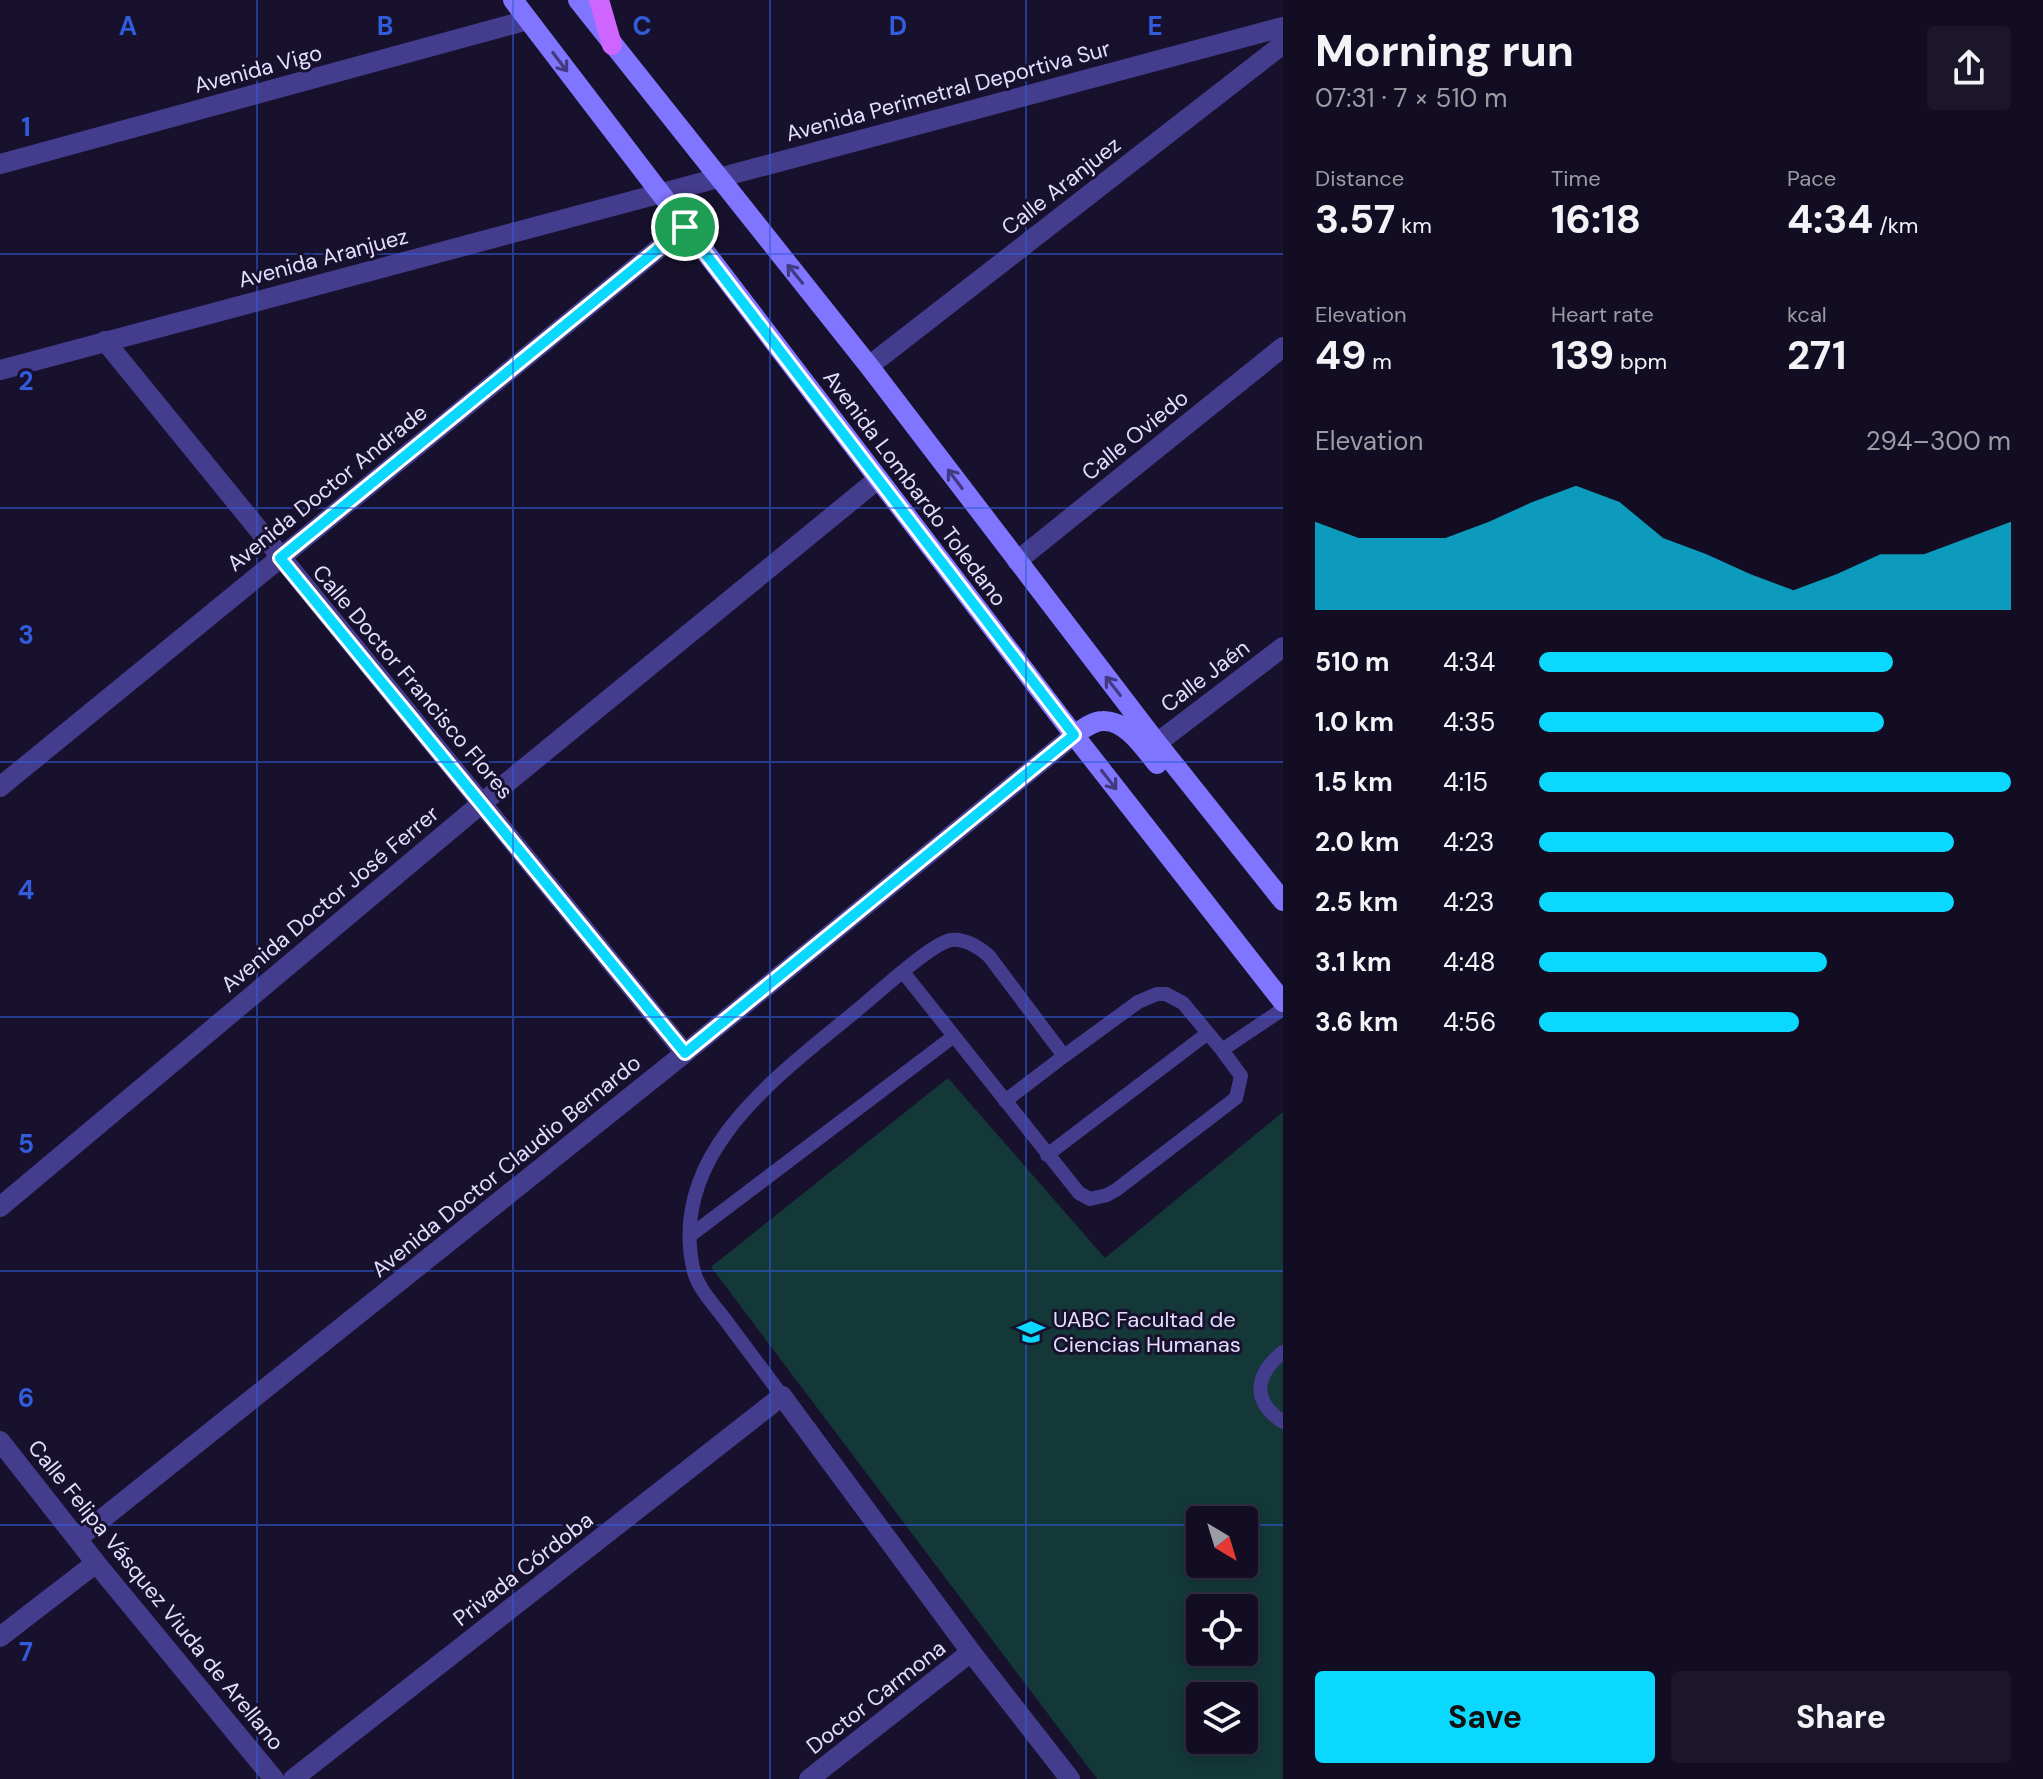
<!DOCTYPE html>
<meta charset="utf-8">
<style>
body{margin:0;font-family:"DM Sans",sans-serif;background:#1b162a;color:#f1f3f6;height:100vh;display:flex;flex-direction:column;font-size:30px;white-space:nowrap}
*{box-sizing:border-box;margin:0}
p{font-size:26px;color:#9c9ca5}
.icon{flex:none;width:44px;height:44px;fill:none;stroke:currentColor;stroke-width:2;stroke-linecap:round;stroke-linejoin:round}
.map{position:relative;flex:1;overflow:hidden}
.side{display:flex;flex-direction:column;background:#120d22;width:760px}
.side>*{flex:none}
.needle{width:52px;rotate:142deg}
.tools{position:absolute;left:1186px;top:1506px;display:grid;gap:16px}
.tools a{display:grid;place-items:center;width:72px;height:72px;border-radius:8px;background:#120d22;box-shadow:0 4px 12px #0003,0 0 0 2px #312d40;font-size:40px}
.pin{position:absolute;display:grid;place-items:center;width:68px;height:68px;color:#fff;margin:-34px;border:4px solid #fff;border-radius:50%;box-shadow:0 2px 8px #0007}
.round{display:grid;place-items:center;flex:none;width:84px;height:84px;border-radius:8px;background:#1b162a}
.summary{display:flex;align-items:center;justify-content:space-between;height:136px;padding:0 32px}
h1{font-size:44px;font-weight:700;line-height:60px}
.stats{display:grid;grid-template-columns:repeat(3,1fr);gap:12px;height:136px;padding:8px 32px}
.stats div{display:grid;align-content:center}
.stats b{font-size:40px;font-weight:700}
.stats small{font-size:22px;font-weight:400}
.stats p{font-size:22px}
.chart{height:224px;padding:16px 32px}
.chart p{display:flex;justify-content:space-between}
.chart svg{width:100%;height:144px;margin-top:8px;fill:#0ad8ff;opacity:.7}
.primary-button{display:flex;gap:16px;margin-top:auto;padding:16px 32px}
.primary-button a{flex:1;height:92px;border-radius:8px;background:#0ad8ff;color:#111;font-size:32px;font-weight:700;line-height:92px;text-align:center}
.primary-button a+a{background:#1b162a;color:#f1f3f6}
ul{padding:0 32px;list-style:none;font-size:26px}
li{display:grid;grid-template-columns:128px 96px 1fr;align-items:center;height:60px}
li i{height:20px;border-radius:10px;background:#0ad8ff}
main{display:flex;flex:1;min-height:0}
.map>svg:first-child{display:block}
.green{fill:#143738;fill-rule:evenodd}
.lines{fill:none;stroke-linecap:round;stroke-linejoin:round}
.service{stroke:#443c8d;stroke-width:14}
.pedestrian{stroke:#443c8d;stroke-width:20}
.minor{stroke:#443c8d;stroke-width:20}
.secondary{stroke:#8075ff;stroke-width:20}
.primary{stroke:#ce65ff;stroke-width:20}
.oneway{stroke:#423981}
.route-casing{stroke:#fff;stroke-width:16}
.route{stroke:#0ad8ff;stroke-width:10}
.grid{fill:none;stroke:#315cdc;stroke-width:2;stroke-opacity:0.55}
.labels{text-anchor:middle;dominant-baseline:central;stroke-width:6;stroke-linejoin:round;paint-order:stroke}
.street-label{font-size:22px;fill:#e3deff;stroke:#18112d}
.poi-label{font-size:22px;fill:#e3deff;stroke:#18112d;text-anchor:start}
.grid-label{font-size:26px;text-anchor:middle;font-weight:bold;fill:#315cdc;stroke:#18112d;stroke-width:6;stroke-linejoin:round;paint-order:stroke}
</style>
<main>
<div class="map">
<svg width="1283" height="1779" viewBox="0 0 1283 1779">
<rect width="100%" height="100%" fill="#18112d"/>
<path class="green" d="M948 1078 1105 1258 1283 1112V1779H1097L711 1267ZM1200 1520H1244V1564H1200ZM1200 1608H1244V1652H1200ZM1200 1696H1244V1740H1200Z"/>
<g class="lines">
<path class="service" d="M903 972 954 1036
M1005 1101 1064 1056
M1047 1155 1208 1033
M691 1235 954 1036 1079 1193 1090 1199 1107 1195 1116 1190 1236 1098 1241 1076 1222 1050
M1283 1352C1256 1374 1250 1400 1283 1422
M782 1396C763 1370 743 1344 724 1318 713 1304 699 1289 694 1272 664 1149 788 1069 868 1001 883 988 933 943 951 940 964 938 979 947 989 956L1064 1056 1138 1002 1157 994H1166L1183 1003 1222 1050 1283 1009"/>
<path class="pedestrian" d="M782 1396 971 1652 1070 1779"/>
<path class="minor" d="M0 164 528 20
M105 341 685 1053
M869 366 1283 44
M0 370 1283 27
M1017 561 1283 347
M1157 743 1283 647
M0 787 685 227
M0 1207 482 803 878 479
M0 1441 96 1563 274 1779
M77 1539 685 1053 1074 735
M0 1637 96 1563
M293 1779 782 1396
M809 1779 971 1652"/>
<path class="secondary" d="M513 0 1074 735 1283 1002
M578 0 869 366 1157 743 1283 901
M1074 735C1082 730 1092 721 1103 721 1126 720 1144 748 1157 764"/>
<path class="primary" d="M599 0 612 45"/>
</g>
<defs><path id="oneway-shaft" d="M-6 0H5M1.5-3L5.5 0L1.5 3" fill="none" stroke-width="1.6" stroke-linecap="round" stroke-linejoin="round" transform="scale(2)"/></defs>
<g class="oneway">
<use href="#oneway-shaft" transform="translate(560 62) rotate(53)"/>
<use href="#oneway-shaft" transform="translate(795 274) rotate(-129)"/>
<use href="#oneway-shaft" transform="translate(955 479) rotate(-127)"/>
<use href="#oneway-shaft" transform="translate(1113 686) rotate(-128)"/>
<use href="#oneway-shaft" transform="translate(1109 780) rotate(52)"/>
</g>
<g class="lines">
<g class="route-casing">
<path id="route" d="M685 227 1074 735 685 1053 280 558Z"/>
</g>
<use href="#route" class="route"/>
</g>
<path class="grid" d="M257 0V1779M513 0V1779M770 0V1779M1026 0V1779M0 254H1283M0 508H1283M0 762H1283M0 1017H1283M0 1271H1283M0 1525H1200M1244 1525H1283"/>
<defs>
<g id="school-bare" transform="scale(2.16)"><path d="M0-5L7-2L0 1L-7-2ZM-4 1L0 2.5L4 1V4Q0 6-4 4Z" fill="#0ad8ff" stroke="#18112d" stroke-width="2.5" paint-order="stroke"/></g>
</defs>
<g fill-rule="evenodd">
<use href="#school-bare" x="1031" y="1332"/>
</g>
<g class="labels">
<g class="street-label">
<text transform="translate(258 69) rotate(-15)">Avenida Vigo</text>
<text transform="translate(948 91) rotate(-15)">Avenida Perimetral Deportiva Sur</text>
<text transform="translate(1061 186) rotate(-38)">Calle Aranjuez</text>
<text transform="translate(323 258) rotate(-15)">Avenida Aranjuez</text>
<text transform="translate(1135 435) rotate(-39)">Calle Oviedo</text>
<text transform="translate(327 488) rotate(-39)">Avenida Doctor Andrade</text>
<text transform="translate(915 488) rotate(53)">Avenida Lombardo Toledano</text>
<text transform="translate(1205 676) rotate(-37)">Calle Jaén</text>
<text transform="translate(413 682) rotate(50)">Calle Doctor Francisco Flores</text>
<text transform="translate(330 899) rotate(-40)">Avenida Doctor José Ferrer</text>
<text transform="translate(506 1166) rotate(-39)">Avenida Doctor Claudio Bernardo</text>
<text transform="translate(523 1569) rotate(-38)">Privada Córdoba</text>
<text transform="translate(156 1595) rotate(51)">Calle Felipa Vásquez Viuda de Arellano</text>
<text transform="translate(876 1697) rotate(-38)">Doctor Carmona</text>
</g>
<g class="poi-label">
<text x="1053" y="1319">UABC Facultad de<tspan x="1053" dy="25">Ciencias Humanas</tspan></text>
</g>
</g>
<g class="grid-label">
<text x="128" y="35">A</text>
<text x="385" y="35">B</text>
<text x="642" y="35">C</text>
<text x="898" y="35">D</text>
<text x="1155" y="35">E</text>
<text x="26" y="136">1</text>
<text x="26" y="390">2</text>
<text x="26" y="644">3</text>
<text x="26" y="899">4</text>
<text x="26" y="1153">5</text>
<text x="26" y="1407">6</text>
<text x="26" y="1661">7</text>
</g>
</svg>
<div class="tools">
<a><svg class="needle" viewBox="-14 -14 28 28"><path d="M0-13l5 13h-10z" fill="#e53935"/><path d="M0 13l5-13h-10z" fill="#9c9ca5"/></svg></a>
<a><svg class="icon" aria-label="locate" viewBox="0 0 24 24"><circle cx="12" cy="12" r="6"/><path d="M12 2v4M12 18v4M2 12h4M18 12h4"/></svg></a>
<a><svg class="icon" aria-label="layers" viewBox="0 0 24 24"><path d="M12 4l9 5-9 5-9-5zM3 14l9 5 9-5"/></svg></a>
</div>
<div class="pin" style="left:685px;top:227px;background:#1e9e55"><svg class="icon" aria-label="arrive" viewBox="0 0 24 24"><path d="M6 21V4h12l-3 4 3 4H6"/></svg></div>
</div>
<section class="side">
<div class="summary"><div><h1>Morning run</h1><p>07:31 · 7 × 510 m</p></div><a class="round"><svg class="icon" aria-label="share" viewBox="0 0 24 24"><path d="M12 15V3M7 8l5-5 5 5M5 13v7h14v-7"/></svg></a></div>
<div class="stats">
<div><p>Distance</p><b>3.57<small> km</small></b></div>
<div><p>Time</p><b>16:18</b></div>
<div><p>Pace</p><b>4:34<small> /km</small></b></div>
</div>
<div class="stats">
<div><p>Elevation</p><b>49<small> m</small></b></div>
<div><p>Heart rate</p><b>139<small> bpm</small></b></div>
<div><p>kcal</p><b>271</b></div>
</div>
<div class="chart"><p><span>Elevation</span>294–300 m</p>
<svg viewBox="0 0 160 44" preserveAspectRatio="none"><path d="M0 44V17L10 22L20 22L30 22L40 17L50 11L60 6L70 11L80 22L90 27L100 33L110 38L120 33L130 27L140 27L150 22L160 17V44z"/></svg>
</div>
<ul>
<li><b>510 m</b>4:34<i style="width:75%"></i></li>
<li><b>1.0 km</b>4:35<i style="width:73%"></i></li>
<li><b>1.5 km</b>4:15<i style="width:100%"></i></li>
<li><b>2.0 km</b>4:23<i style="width:88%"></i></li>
<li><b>2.5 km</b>4:23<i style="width:88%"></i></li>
<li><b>3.1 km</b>4:48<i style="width:61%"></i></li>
<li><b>3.6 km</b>4:56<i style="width:55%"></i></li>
</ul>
<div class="primary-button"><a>Save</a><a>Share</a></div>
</section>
</main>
